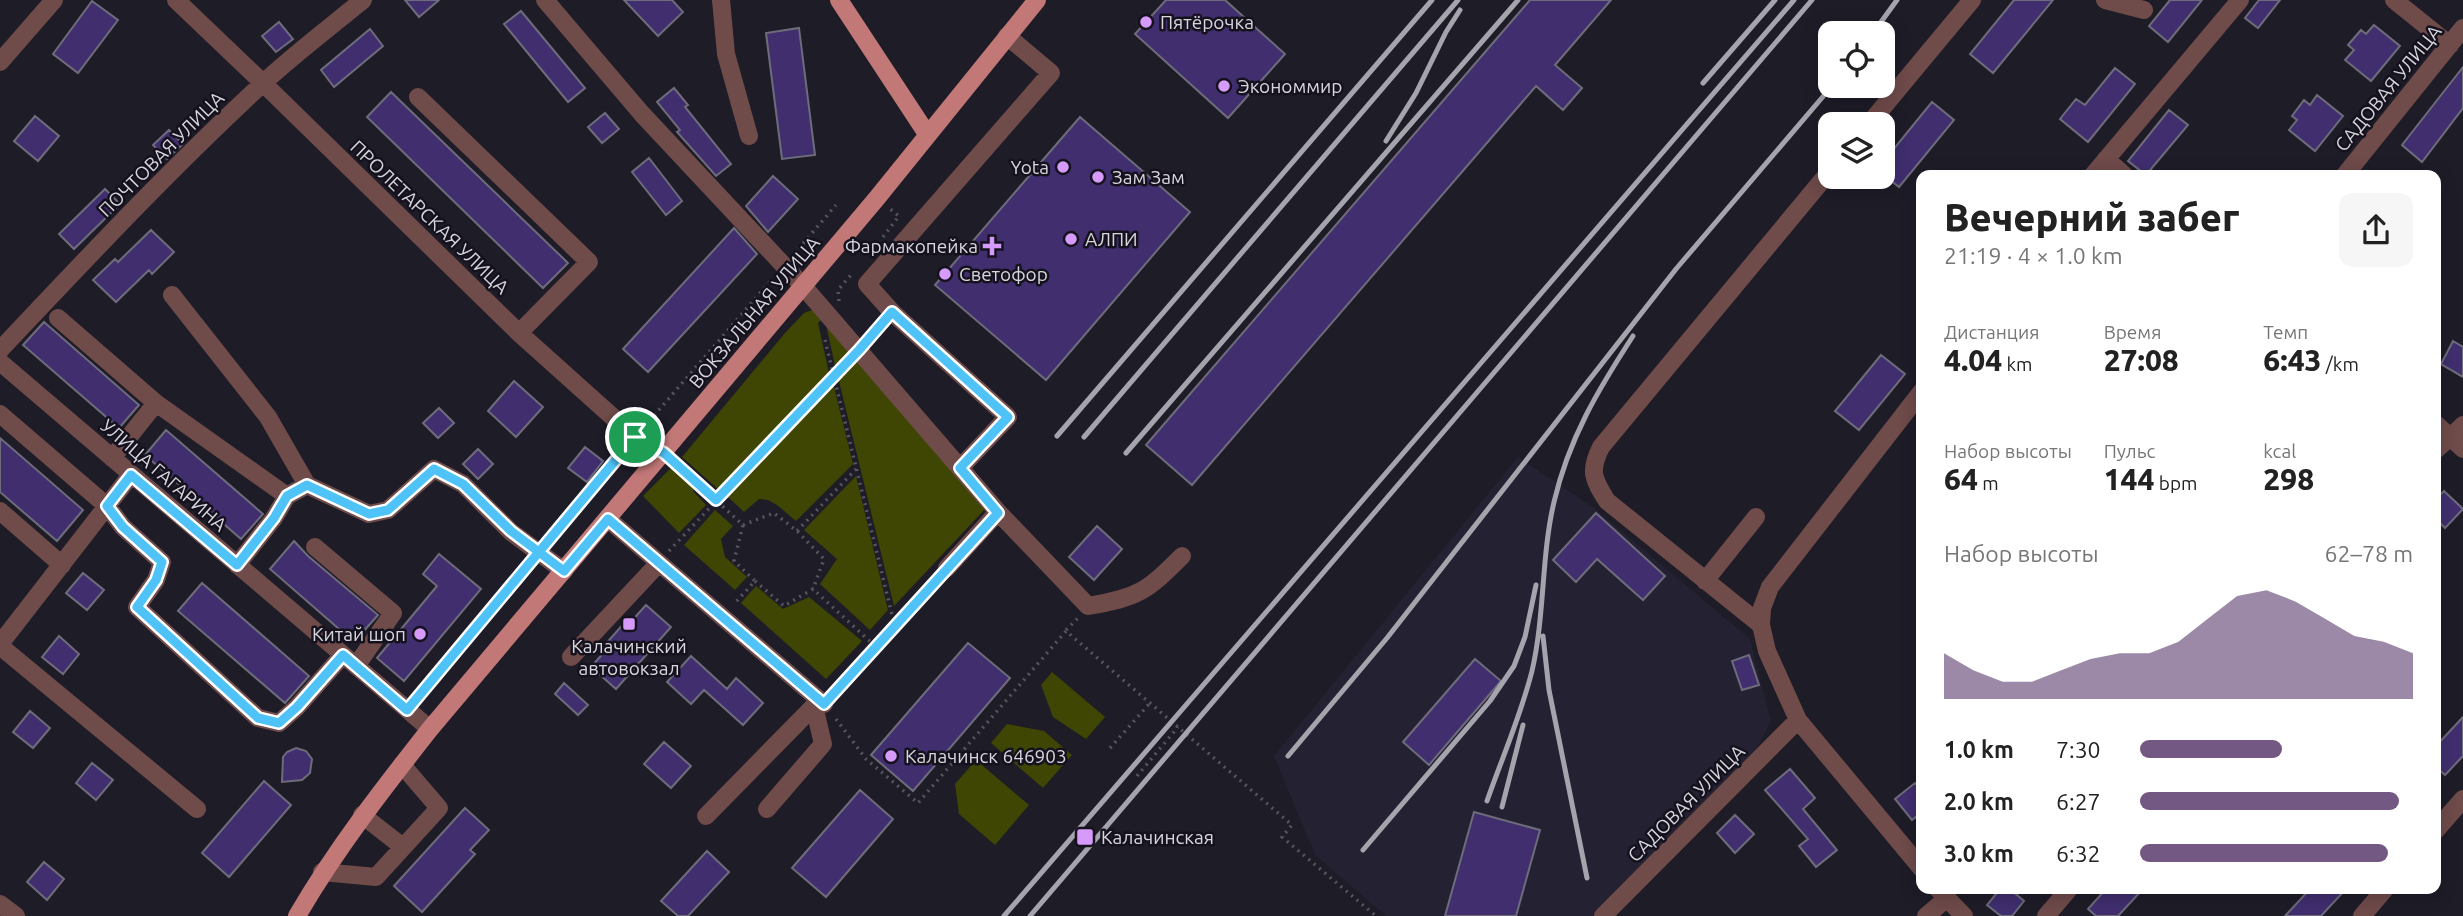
<!DOCTYPE html>
<html lang="ru">
<meta charset="utf-8">
<style>
body{margin:0;font-family:Ubuntu,sans-serif;background:#f6f6f6;color:#222;height:100vh;display:flex;flex-direction:column;font-size:26px;white-space:nowrap}
*{box-sizing:border-box;margin:0}
p{font-size:23px;color:#767676}
.icon{flex:none;width:38px;height:38px;fill:none;stroke:currentColor;stroke-width:2;stroke-linecap:round;stroke-linejoin:round}
.map{position:relative;flex:1;overflow:hidden}
.panel{position:absolute;left:1916px;top:170px;width:525px;height:724px;display:flex;flex-direction:column;background:#fff;border-radius:14px;box-shadow:0 4px 18px #0003}
.panel>*{flex:none}
.fabs{position:absolute;left:1818px;top:21px;display:grid;gap:14px}
.fabs a{display:grid;place-items:center;width:77px;height:77px;border-radius:14px;background:#fff;box-shadow:0 4px 18px #0003;font-size:35px}
.pin{position:absolute;display:grid;place-items:center;width:60px;height:60px;color:#fff;margin:-30px;border:4px solid #fff;border-radius:50%;box-shadow:0 2px 7px #0007}
.round{display:grid;place-items:center;flex:none;width:74px;height:74px;border-radius:14px;background:#f6f6f6}
.head{display:flex;align-items:center;justify-content:space-between;height:119px;padding:0 28px}
h1{font-size:38px;font-weight:800;line-height:52px}
.stats{display:grid;grid-template-columns:repeat(3,1fr);gap:10px;height:119px;padding:7px 28px}
.stats div{display:grid;align-content:center}
.stats b{font-size:30px;font-weight:800}
.stats small{font-size:19px;font-weight:400}
.stats p{font-size:19px}
.chart{height:196px;padding:14px 28px}
.chart p{display:flex;justify-content:space-between}
.chart svg{width:100%;height:126px;margin-top:7px;fill:#735883;opacity:.7}
ul{padding:0 28px;list-style:none;font-size:23px}
li{display:grid;grid-template-columns:112px 84px 1fr;align-items:center;height:52px}
li i{height:18px;border-radius:9px;background:#735883}
.map>svg:first-child{display:block}
.built{fill:#242132}
.green{fill:#3f4603}
.building{fill:#402e6f;stroke:#6e6c7b;stroke-width:2}
.lines{fill:none;stroke-linecap:round;stroke-linejoin:round}
.path{stroke:#57555f;stroke-width:3.5;stroke-dasharray:2 5;stroke-linecap:butt}
.minor{stroke:#6f4b4a;stroke-width:18}
.major{stroke:#c17877;stroke-width:18}
.rail{stroke:#a5a4ad;stroke-width:5}
.route-casing{stroke:#fff;stroke-width:14}
.route{stroke:#4fc3f7;stroke-width:9}
.poi-dot{fill:#d69bfa;stroke:#15121e;stroke-width:2.5}
.labels{text-anchor:middle;dominant-baseline:central;stroke-width:5;stroke-linejoin:round;paint-order:stroke}
.poi-label{font-size:19px;fill:#d7d6de;stroke:#15121e;text-anchor:start}
.street-label{font-size:19px;fill:#d7d6de;stroke:#15121e}
</style>
<div class="map">
<svg width="2463" height="916" viewBox="0 0 2463 916">
<rect width="100%" height="100%" fill="#1e1c27"/>
<path class="built" d="M1518 457 1594 508 1750 639 1771 722 1755 752 1593 916H1386L1315 855 1274 756Z"/>
<path class="green" d="M812 310 825 316 818 323 829 373 719 490 682 457 785 333 804 313Z
M826 325 854 351 836 370Z
M859 355 987 507 894 606 838 377Z
M833 383 853 464 796 521 777 505 768 500 759 499 744 512 727 496Z
M674 465 696 486 693 491 706 505 679 533 643 496Z
M856 476 888 610 870 630 820 584 837 559 804 530Z
M715 510 733 526 721 539 725 557 747 577 735 590 684 545Z
M756 586 783 609 809 597 862 641 826 679 741 603Z
M1052 672 1105 717 1086 739 1053 717 1041 685Z
M1007 724 1044 731 1072 755 1043 788 991 743Z
M976 760 1029 805 995 845 959 814 955 784Z"/>
<path class="building" d="M405 0H439L419 17Z
M624 0H672L683 12 658 36Z
M1166 0H1225L1285 54 1228 118 1135 34Z
M1530 0H1611L1555 65 1582 88 1563 110 1536 86 1192 485 1146 445Z
M2014 0H2053L1993 73 1970 54Z
M2170 0H2202L2168 42 2149 26Z
M2259 0H2280L2258 28 2245 18Z
M92 1 118 20 78 73 53 54Z
M521 11 585 88 568 102 504 24Z
M279 22 293 39 276 52 262 36Z
M2374 25 2400 46 2371 81 2345 60 2354 50 2348 45 2361 30 2366 34Z
M799 28 815 155 782 159 766 33Z
M370 29 383 46 334 87 321 70Z
M2463 67V108L2422 162 2402 145Z
M2115 68 2135 84 2088 142 2060 119 2076 99 2085 105Z
M674 88 688 105 685 107 731 164 716 176 677 132 680 130 657 102Z
M391 92 568 263 543 288 367 117Z
M2317 95 2343 116 2315 151 2289 130 2297 120 2292 116 2304 100 2310 105Z
M1932 102 1954 120 1899 187 1883 174V162Z
M2169 110 2188 125 2146 175 2128 161Z
M605 113 619 129 602 143 588 127Z
M35 116 59 136 38 161 14 141Z
M1080 117 1190 212 1046 380 935 285Z
M169 130 183 144 167 159 153 145Z
M649 158 682 201 666 215 632 172Z
M773 176 798 199 768 232 746 206Z
M105 189 120 204 74 249 59 234Z
M734 228 757 254 648 372 623 349Z
M151 230 174 252 152 274 149 270 116 302 93 280 115 259 118 262Z
M44 322 139 405 119 428 23 345Z
M2453 341 2463 347V377L2441 364Z
M1881 355 1905 374 1859 430 1835 411Z
M514 381 543 407 516 437 488 411Z
M439 408 454 423 438 438 423 423Z
M166 430 263 514 241 539 145 455Z
M0 438 83 510 57 541 0 492Z
M585 447 603 461 587 482 568 468Z
M478 449 493 464 478 479 463 464Z
M2444 491 2463 509 2445 528 2436 519V499Z
M1596 513 1665 576 1643 600 1597 559 1576 582 1553 560Z
M1097 526 1122 549 1094 580 1069 557Z
M294 541 308 556 378 615 354 642 270 569Z
M439 554 481 589 404 681 377 658 437 586 423 574Z
M83 573 104 590 87 610 66 593Z
M202 583 309 676 285 703 178 611Z
M646 605 671 627 616 689 591 667 606 650 603 647 626 621 629 624Z
M59 636 79 654 63 674 42 657Z
M968 643 1010 678 913 791 871 755Z
M1749 655 1759 685 1742 690 1732 661Z
M691 656 727 689 736 678 763 703 743 725 704 690 691 704 667 682Z
M1475 659 1501 681 1429 765 1403 742Z
M564 683 588 705 578 715 555 694Z
M30 711 50 728 33 748 13 732Z
M2463 717V756L2445 775 2436 767V746Z
M664 742 691 766 671 788 644 764Z
M296 748 306 751 312 759 310 773 302 780 282 782 283 757 287 752Z
M92 763 113 780 96 800 76 783Z
M1790 769 1815 798 1803 809 1837 850 1816 867 1799 846 1808 839 1765 790Z
M264 781 291 805 229 877 202 853Z
M1915 783 1922 790V812L1912 820 1895 799Z
M860 790 893 819 826 897 792 868Z
M465 808 489 830 470 850 475 854 422 912 394 886Z
M1474 812 1540 830 1516 916H1445Z
M1735 815 1754 834 1735 853 1717 833Z
M707 851 729 872 688 916H678L661 901Z
M44 862 64 879 47 900 27 882Z
M2000 889H2010L2024 901 2012 916H2001L1987 905Z
M2106 889H2143L2118 916H2096L2088 909Z
M2310 889H2346L2321 916H2285Z"/>
<g class="lines">
<path class="path" d="M883 237 899 216 890 209
M794 254 836 205
M839 301 838 290 851 275
M870 337 881 324
M825 340 895 627
M645 426 773 278
M676 464 743 525 734 561 755 581 734 604
M743 525 774 513 797 531 824 559 813 589
M797 531 856 469
M549 542 624 450
M669 551 846 363
M755 581 784 606 813 589 876 647
M1066 630 1078 618
M836 692 936 580
M418 697 528 566
M836 719 866 759 918 803 1066 631 1292 825 1282 837 1376 916
M1110 748 1150 703
M1137 776 1178 727"/>
<path class="minor" d="M176 0 263 83 519 333 635 437 664 453
M545 0 642 114 803 286 998 512 1088 606C1139 597 1146 592 1182 556
M721 0 726 54 749 136
M2105 0 2144 10
M2394 0 2450 45
M0 62 54 0
M418 97 589 262 519 333
M1869 124 1972 0
M2106 159 2124 175
M2093 175 2240 0
M2345 175 2463 28
M172 295 268 417 307 485
M58 318 156 403 112 458
M0 350C85 260 170 169 261 85 293 55 329 28 363 0
M0 362 430 729
M1922 391 1770 587 1762 608 1761 625 1767 651 1798 720 1922 869
M156 403 287 496
M0 414 107 506 123 527 162 562 156 580 137 607 258 718 279 723 297 707 343 655
M2436 424 2463 449
M2436 450 2463 425
M960 468 1008 417 892 312 867 284 1051 73 1007 36
M0 511 62 565
M608 519 824 704
M315 547 393 613 356 666
M237 565 274 518 287 496 307 485 369 514 388 510 434 469 463 484 511 532 564 571
M947 568 998 512
M1705 581 1756 517
M1761 625 1607 501C1593 479 1589 471 1601 447L1830 171
M0 644 131 475
M0 646 197 809
M571 657 659 563
M767 809 823 744 814 706 821 704
M362 815 403 847
M706 816 814 706
M2436 830 2463 799
M322 872 376 877 439 808 402 765
M1938 889 1964 916
M0 904 16 916
M1603 916 1798 720
M1926 916 1946 899
M2046 916 2069 889
M2362 916 2385 889"/>
<path class="major" d="M839 0 927 134
M297 916C336 849 382 790 430 729L877 198 1037 0"/>
<path class="rail" d="M1873 33 1897 0
M1703 83 1775 0
M1386 141 1416 93 1446 32 1460 10
M1057 436 1432 0
M1084 437 1458 0
M1126 453 1518 0
M1543 636 1549 690 1587 878
M1288 756 1387 638 1676 269 1832 86
M1487 801C1502 758 1521 715 1532 671 1545 615 1541 557 1554 502 1569 438 1598 390 1633 336
M1502 807 1523 725
M1363 850 1490 701 1514 666 1525 637 1536 585
M1004 916 1794 0
M1030 916 1812 0"/>
</g>
<g class="lines">
<g class="route-casing">
<path id="route" d="M635 437 407 710 343 655 297 707 279 723 258 718 137 607 156 580 162 562 123 527 107 506 131 475 237 565 274 518 287 496 307 485 369 514 388 510 434 469 463 484 511 531 564 571 608 519 824 704 998 513 960 468 1008 417 892 312 859 350 716 500 664 453 635 437"/>
</g>
<use href="#route" class="route"/>
</g>
<g class="poi-dot">
<circle cx="1146" cy="22" r="7"/>
<circle cx="1224" cy="86" r="7"/>
<circle cx="1063" cy="167" r="7"/>
<circle cx="1098" cy="177" r="7"/>
<circle cx="1071" cy="239" r="7"/>
<path d="M988.5 235.5h7v7h7v7h-7v7h-7v-7h-7v-7h7z"/>
<circle cx="945" cy="274" r="7"/>
<rect x="622" y="617" width="14" height="14" rx="3.5"/>
<circle cx="420" cy="634" r="7"/>
<circle cx="891" cy="756" r="7"/>
<rect x="1076" y="828" width="18" height="18" rx="3.5"/>
</g>
<g class="labels">
<g class="poi-label">
<text x="1160" y="22">Пятёрочка</text>
<text x="1238" y="86">Экономмир</text>
<text x="1049" y="167" text-anchor="end">Yota</text>
<text x="1112" y="177">Зам Зам</text>
<text x="1085" y="239">АЛПИ</text>
<text x="978" y="246" text-anchor="end">Фармакопейка</text>
<text x="959" y="274">Светофор</text>
<text x="406" y="634" text-anchor="end">Китай шоп</text>
<text x="629" y="646" text-anchor="middle">Калачинский<tspan x="629" dy="22">автовокзал</tspan></text>
<text x="905" y="756">Калачинск 646903</text>
<text x="1101" y="837">Калачинская</text>
</g>
<g class="street-label">
<text transform="translate(2388 88) rotate(-51)">САДОВАЯ УЛИЦА</text>
<text transform="translate(161 154) rotate(-45)">ПОЧТОВАЯ УЛИЦА</text>
<text transform="translate(430 217) rotate(44)">ПРОЛЕТАРСКАЯ УЛИЦА</text>
<text transform="translate(754 312) rotate(-50)">ВОКЗАЛЬНАЯ УЛИЦА</text>
<text transform="translate(164 475) rotate(41)">УЛИЦА ГАГАРИНА</text>
<text transform="translate(1686 803) rotate(-45)">САДОВАЯ УЛИЦА</text>
</g>
</g>
</svg>
<div class="fabs">
<a><svg class="icon" aria-label="locate" viewBox="0 0 24 24"><circle cx="12" cy="12" r="6"/><path d="M12 2v4M12 18v4M2 12h4M18 12h4"/></svg></a>
<a><svg class="icon" aria-label="layers" viewBox="0 0 24 24"><path d="M12 4l9 5-9 5-9-5zM3 14l9 5 9-5"/></svg></a>
</div>
<div class="pin" style="left:635px;top:437px;background:#1e9e55"><svg class="icon" aria-label="arrive" viewBox="0 0 24 24"><path d="M6 21V4h12l-3 4 3 4H6"/></svg></div>
<section class="panel">
<div class="head"><div><h1>Вечерний забег</h1><p>21:19 · 4 × 1.0 km</p></div><a class="round"><svg class="icon" aria-label="share" viewBox="0 0 24 24"><path d="M12 15V3M7 8l5-5 5 5M5 13v7h14v-7"/></svg></a></div>
<div class="stats">
<div><p>Дистанция</p><b>4.04<small> km</small></b></div>
<div><p>Время</p><b>27:08</b></div>
<div><p>Темп</p><b>6:43<small> /km</small></b></div>
</div>
<div class="stats">
<div><p>Набор высоты</p><b>64<small> m</small></b></div>
<div><p>Пульс</p><b>144<small> bpm</small></b></div>
<div><p>kcal</p><b>298</b></div>
</div>
<div class="chart"><p><span>Набор высоты</span>62–78 m</p>
<svg viewBox="0 0 160 44" preserveAspectRatio="none"><path d="M0 44V28L10 34L20 38L30 38L40 34L50 30L60 28L70 28L80 24L90 16L100 8L110 6L120 10L130 16L140 22L150 24L160 28V44z"/></svg>
</div>
<ul>
<li><b>1.0 km</b>7:30<i style="width:52%"></i></li>
<li><b>2.0 km</b>6:27<i style="width:95%"></i></li>
<li><b>3.0 km</b>6:32<i style="width:91%"></i></li>
</ul>
</section>
</div>
